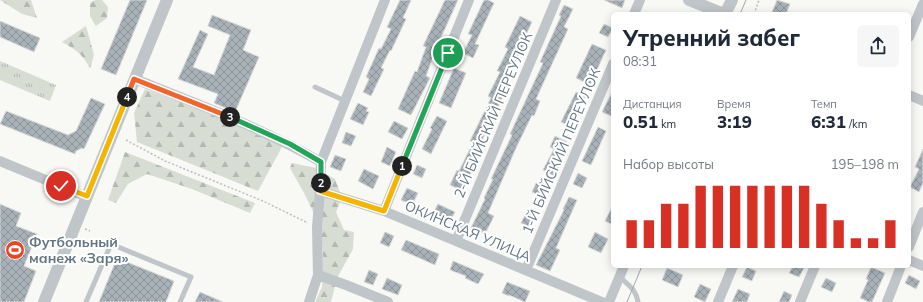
<!DOCTYPE html>
<html lang="ru">
<meta charset="utf-8">
<style>
body{margin:0;font-family:Mulish,sans-serif;background:#f6f6f7;color:#1f2937;height:100vh;display:flex;flex-direction:column;font-size:15px;white-space:nowrap}
*{box-sizing:border-box;margin:0}
p{font-size:13px;color:#747a83}
.icon{flex:none;width:22px;height:22px;fill:none;stroke:currentColor;stroke-width:2;stroke-linecap:round;stroke-linejoin:round}
.map{position:relative;flex:1;overflow:hidden}
.details{position:absolute;left:611px;top:12px;width:300px;height:256px;display:flex;flex-direction:column;background:#fff;border-radius:6px;box-shadow:0 2px 10px #0003}
.details>*{flex:none}
.pin{position:absolute;display:grid;place-items:center;width:34px;height:34px;color:#fff;margin:-17px;border:2px solid #fff;border-radius:50%;box-shadow:0 1px 4px #0007}
.km{position:absolute;width:20px;height:20px;margin:-10px;border-radius:50%;background:#222;color:#fff;font-size:11px;line-height:20px;text-align:center}
.round{display:grid;place-items:center;flex:none;width:42px;height:42px;border-radius:6px;background:#f6f6f7}
.headline{display:flex;align-items:center;justify-content:space-between;height:68px;padding:0 12px}
h1{font-size:22px;font-weight:800;line-height:30px}
.stats{display:grid;grid-template-columns:repeat(3,1fr);gap:6px;height:68px;padding:4px 12px}
.stats div{display:grid;align-content:center}
.stats b{font-size:17px;font-weight:800}
.stats small{font-size:11px;font-weight:400}
.stats p{font-size:11px}
.chart{height:112px;padding:8px 12px}
.chart p{display:flex;justify-content:space-between}
.chart svg{width:100%;height:72px;margin-top:4px;stroke:#d93025;stroke-width:6}
.map>svg:first-child{display:block}
.grass{fill:url(#grass-tufts)}
.forest{fill:url(#forest-firs)}
.building{fill:url(#building-cross-hatch);stroke:#dad9d7}
.lines{fill:none;stroke-linecap:round;stroke-linejoin:round}
.path{stroke:#babec0;stroke-width:1.5;stroke-dasharray:2 2;stroke-linecap:butt}
.service{stroke:#c0c5c9;stroke-width:5}
.minor{stroke:#c0c5c9;stroke-width:10}
.tertiary{stroke:#c0c5c9;stroke-width:12}
.tram{stroke:#a1a9af;stroke-width:1}
.split-1-casing{stroke:#fff;stroke-width:8}
.split-2-casing{stroke:#fff;stroke-width:8}
.split-3-casing{stroke:#fff;stroke-width:8}
.split-4-casing{stroke:#fff;stroke-width:8}
.split-5-casing{stroke:#fff;stroke-width:8}
.split-1{stroke:#22a559;stroke-width:5}
.split-2{stroke:#f5b400;stroke-width:5}
.split-3{stroke:#22a559;stroke-width:5}
.split-4{stroke:#f0652b;stroke-width:5}
.split-5{stroke:#f5b400;stroke-width:5}
.labels{text-anchor:middle;dominant-baseline:central;stroke-width:4;stroke-linejoin:round;paint-order:stroke}
.street-label{font-size:14px;fill:#627581;stroke:#fff}
.poi-label{font-size:14px;font-weight:bold;fill:#627581;stroke:#fff;text-anchor:start}
</style>
<div class="map">
<svg width="923" height="302" viewBox="0 0 923 302">
<defs>
<pattern id="grass-tufts" width="24" height="20" patternUnits="userSpaceOnUse"><rect width="24" height="20" fill="#d8ddd4"/><path d="M3 7l-1-3M5 7V3M7 7l1-3M15 17l-1-3M17 17v-4M19 17l1-3" fill="none" stroke="#b3b8b1"/></pattern>
<pattern id="forest-firs" width="22" height="20" patternUnits="userSpaceOnUse"><rect width="22" height="20" fill="#d8ddd4"/><path d="M5 1l3.5 6h-7zM16 11l3.5 6h-7z" fill="#b3b8b1"/></pattern>
<pattern id="building-cross-hatch" width="8" height="8" patternUnits="userSpaceOnUse"><rect width="8" height="8" fill="#a8b1b7"/><path d="M0 0l8 8M0 8l8-8" fill="none" stroke="#8c959a"/></pattern>
</defs>
<rect width="100%" height="100%" fill="#f8f8f5"/>
<path class="grass" d="M0 61 56 85 50 101 0 80Z"/>
<path class="forest" d="M0 0H31L37 18 22 14Z
M95 0H102L108 7 107 18 96 26 90 16V3Z
M86 26 94 55 90 69C83 54 76 50 62 42Z
M145 89 225 118 283 145 258 191 137 142 134 113Z
M125 152 255 203 250 213 192 189 147 174 128 184 116 203 108 200Z
M292 163 316 168 335 179 342 198 336 212 344 230 354 232 353 249 337 278 331 302H315L322 287 323 251 320 226 304 193 290 168Z"/>
<path class="building" d="M130 0H147L116 75 101 69Z
M400 0H411L403 18 406 19 391 51 390 50 381 68 384 69 371 96 363 92 369 79 366 77 379 48 381 49 391 29 387 27Z
M445 0H458L432 57H433L426 76 430 78 411 115 398 109 415 71 417 72 426 47 423 46Z
M484 0H488L494 3 475 44 479 45 473 58 463 53 472 35 468 34Z
M604 0H625L622 8Z
M777 0 790 4 786 14H778L772 12Z
M564 5 573 9 564 27 568 29 536 99 540 101 534 116 532 115 516 148 488 213 494 216 485 234 471 228 485 199 484 198 493 179H491L512 135 510 134 543 63 540 62 561 16 559 15Z
M212 15 251 30 243 50 259 57 235 112 214 103 218 94 178 79 200 30 208 34 193 67 214 75 230 35 208 26Z
M520 16 532 22 523 41 525 42 504 87 507 88 475 155 478 157 463 191 450 185 457 170 459 171 473 143 470 141 491 98 488 96 500 72 497 71 508 49 505 47Z
M0 21 40 38 34 52 0 37Z
M604 24 613 28 608 37 599 33Z
M592 44 606 50 590 85 576 78Z
M454 68 466 73 451 108 439 103Z
M613 90V112L611 116 602 112Z
M576 92 585 97 574 117 577 119 573 127 561 122Z
M91 98 105 104 84 149 82 148 76 151 75 154 0 124 6 111 68 135 76 131Z
M358 103 368 108 366 111 369 112 363 125 350 119Z
M437 116 447 121 431 154 422 149 432 129 430 128Z
M394 121 408 128 402 139 388 132Z
M598 127 606 131 591 165 582 161Z
M346 132 356 136 351 146 342 143Z
M555 136 567 142 558 162 561 163 554 176 543 170 554 149 550 147Z
M387 147 396 152 390 166 381 162Z
M923 149V183L919 192 910 187 919 169 915 167Z
M335 155 346 159 341 171 330 167Z
M417 165 426 169 422 178 413 174Z
M364 169 379 176 373 189 358 181Z
M578 173 587 178 582 188 573 184Z
M536 183 547 188 543 197 532 192Z
M407 188 418 193 412 205 401 200Z
M569 197 577 200 556 248 560 250 550 271 536 265 564 210 563 209Z
M0 204 21 213 16 226 37 234 24 266 36 271 24 302H0Z
M438 204 455 212 450 221 433 213Z
M613 205V225L605 221Z
M527 211 536 215 530 227 521 223Z
M385 232 394 236 389 247 380 243Z
M595 232 608 239 601 253 588 247Z
M406 240 439 254 435 265 401 250Z
M117 258 174 281 166 302H99Z
M453 261 484 274 478 284 465 278 466 276 450 270Z
M793 266H800L804 268 799 277 789 273Z
M747 267 756 271 752 281 742 277Z
M871 267 885 273 872 302H869L860 298 868 280 866 279Z
M667 268 683 275 678 287 662 280Z
M369 270 378 274 373 285 364 282Z
M909 275 920 281 916 289 905 283Z
M387 278 402 285 398 295 382 289Z
M826 278 836 283 832 292 821 287Z
M507 282 530 291 525 302 509 295V296L502 293Z
M700 284 711 289 705 302 694 297Z
M738 289 750 294 747 302H732Z
M784 291 792 295 789 302H779Z
M200 292 223 302H195Z"/>
<g class="lines">
<path class="path" d="M754 14 759 0
M126 140 165 161 263 201 308 223
M85 229 90 231"/>
<path class="service" d="M315 87 345 101
M620 277C629 286 636 289 638 302
M86 302 111 244 191 277 180 302"/>
<path class="minor" d="M634 14 640 0
M909 37 923 4
M135 79C198 104 262 128 321 162
M909 95 923 101
M0 161 87 197
M320 191 384 211 602 302
M384 211 469 0
M456 241 556 0
M909 247 923 212
M909 260 923 266
M526 270 613 64
M318 275 346 285 388 302
M309 302 318 275 317 227 320 191 321 162 385 0
M609 302 624 266
M718 302 733 266
M800 302 815 266
M887 302 901 266"/>
<path class="tertiary" d="M689 0 724 14
M725 14 732 0
M44 302 167 0"/>
<path class="tram" d="M740 14 746 0
M627 302 642 266"/>
</g>
<g class="lines">
<g class="split-1-casing">
<path id="split-1" d="M402 166 448 53"/>
</g>
<g class="split-2-casing">
<path id="split-2" d="M321 183 320 191 384 211 402 166"/>
</g>
<g class="split-3-casing">
<path id="split-3" d="M230 117 290 144 321 162V183"/>
</g>
<g class="split-4-casing">
<path id="split-4" d="M127 97 134 79 230 117"/>
</g>
<g class="split-5-casing">
<path id="split-5" d="M61 186 87 196 127 97"/>
</g>
<use href="#split-1" class="split-1"/>
<use href="#split-2" class="split-2"/>
<use href="#split-3" class="split-3"/>
<use href="#split-4" class="split-4"/>
<use href="#split-5" class="split-5"/>
</g>
<defs>
<g id="stadium-disc" transform="scale(1)"><circle r="9.5" fill="#e94524" stroke="#fff"/><path d="M0-5a6.5 5 0 1 0 0 10a6.5 5 0 1 0 0-10ZM-3.5-1.8h7v3.6h-7Z" fill="#fff"/></g>
</defs>
<g fill-rule="evenodd">
<use href="#stadium-disc" x="15" y="250"/>
</g>
<g class="labels">
<g class="street-label">
<text transform="translate(493 115) rotate(-67)">2-Й БИЙСКИЙ ПЕРЕУЛОК</text>
<text transform="translate(561 151) rotate(-67)">1-Й БИЙСКИЙ ПЕРЕУЛОК</text>
<text transform="translate(468 231) rotate(23)">ОКИНСКАЯ УЛИЦА</text>
</g>
<g class="poi-label">
<text x="29" y="242">Футбольный<tspan x="29" dy="16">манеж «Заря»</tspan></text>
</g>
</g>
</svg>
<div class="pin" style="left:448px;top:53px;background:#1e9e55"><svg class="icon" aria-label="arrive" viewBox="0 0 24 24"><path d="M6 21V4h12l-3 4 3 4H6"/></svg></div>
<div class="pin" style="left:61px;top:186px;background:#d93025"><svg class="icon" aria-label="check" viewBox="0 0 24 24"><path d="M5 12l5 5 9-10"/></svg></div>
<b class="km" style="left:402px;top:166px">1</b>
<b class="km" style="left:321px;top:183px">2</b>
<b class="km" style="left:230px;top:117px">3</b>
<b class="km" style="left:127px;top:97px">4</b>
<section class="details">
<div class="headline"><div><h1>Утренний забег</h1><p>08:31</p></div><a class="round"><svg class="icon" aria-label="share" viewBox="0 0 24 24"><path d="M12 15V3M7 8l5-5 5 5M5 13v7h14v-7"/></svg></a></div>
<div class="stats">
<div><p>Дистанция</p><b>0.51<small> km</small></b></div>
<div><p>Время</p><b>3:19</b></div>
<div><p>Темп</p><b>6:31<small> /km</small></b></div>
</div>
<div class="chart"><p><span>Набор высоты</span>195–198 m</p>
<svg viewBox="0 0 160 44" preserveAspectRatio="none"><path d="M5 44V27M15 44V27M25 44V17M35 44V17M45 44V6M55 44V6M65 44V6M75 44V6M85 44V6M95 44V6M105 44V6M115 44V17M125 44V27M135 44V38M145 44V38M155 44V27"/></svg>
</div>
</section>
</div>
